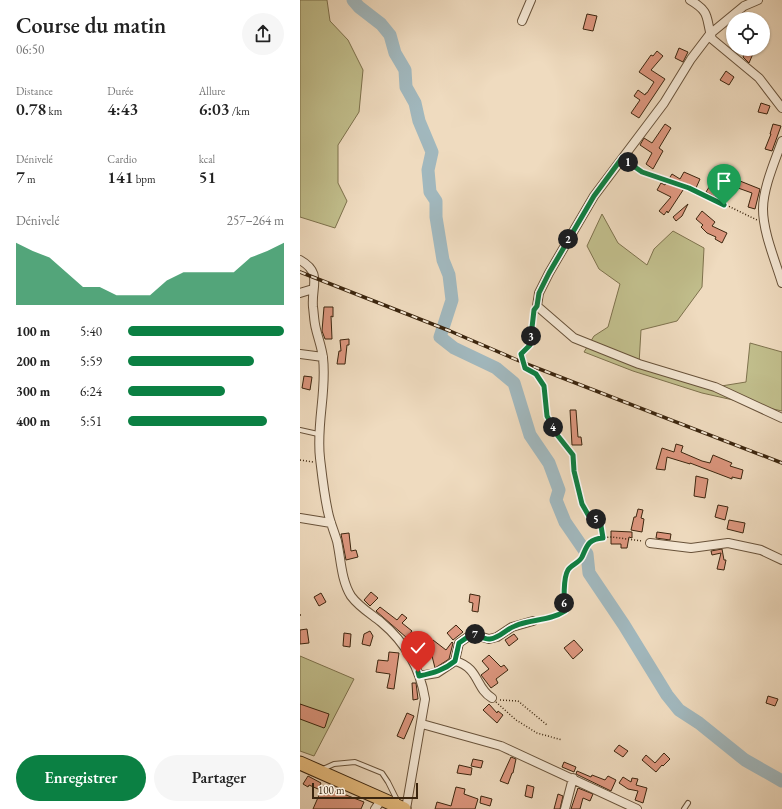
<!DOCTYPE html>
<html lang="fr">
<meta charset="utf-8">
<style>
body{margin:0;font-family:"EB Garamond",serif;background:#f6f6f6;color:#222;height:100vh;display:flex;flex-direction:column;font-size:15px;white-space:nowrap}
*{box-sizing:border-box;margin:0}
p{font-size:13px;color:#767676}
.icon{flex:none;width:22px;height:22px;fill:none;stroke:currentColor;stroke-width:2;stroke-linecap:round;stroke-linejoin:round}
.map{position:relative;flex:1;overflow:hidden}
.drawer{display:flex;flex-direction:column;background:#fff;width:300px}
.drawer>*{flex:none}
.buttons{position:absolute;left:426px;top:12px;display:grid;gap:8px}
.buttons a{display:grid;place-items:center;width:44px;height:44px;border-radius:50%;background:#fff;box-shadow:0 1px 3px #0004;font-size:20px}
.scale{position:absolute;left:12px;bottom:10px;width:106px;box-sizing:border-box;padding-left:4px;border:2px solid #3b250e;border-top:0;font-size:11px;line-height:14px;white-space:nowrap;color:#3b250e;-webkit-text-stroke:3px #f5e8d5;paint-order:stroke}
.pin{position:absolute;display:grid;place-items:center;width:34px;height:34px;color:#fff;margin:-41px -17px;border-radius:50% 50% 50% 0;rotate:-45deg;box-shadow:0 0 4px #0007}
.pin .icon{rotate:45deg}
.km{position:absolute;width:20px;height:20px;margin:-10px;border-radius:50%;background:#222;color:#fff;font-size:11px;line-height:20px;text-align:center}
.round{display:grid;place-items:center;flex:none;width:42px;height:42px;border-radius:21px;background:#f6f6f6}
.headline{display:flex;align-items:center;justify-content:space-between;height:68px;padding:0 16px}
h1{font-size:22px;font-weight:600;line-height:30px}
.figures{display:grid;grid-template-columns:repeat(3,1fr);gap:6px;height:68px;padding:4px 16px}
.figures div{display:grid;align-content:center}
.figures b{font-size:17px;font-weight:600}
.figures small{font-size:11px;font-weight:400}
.figures p{font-size:11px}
.chart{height:112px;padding:8px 16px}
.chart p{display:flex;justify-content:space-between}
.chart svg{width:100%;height:72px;margin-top:4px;fill:#0b8043;opacity:.7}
.action{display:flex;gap:8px;margin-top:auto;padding:8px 16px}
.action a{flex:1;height:46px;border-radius:24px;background:#0b8043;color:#fff;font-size:16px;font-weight:600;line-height:46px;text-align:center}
.action a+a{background:#f6f6f6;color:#222}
ul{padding:0 16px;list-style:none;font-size:13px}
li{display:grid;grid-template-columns:64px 48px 1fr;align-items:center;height:30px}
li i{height:10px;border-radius:5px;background:#0b8043}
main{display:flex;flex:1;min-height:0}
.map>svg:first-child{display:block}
.green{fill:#c1be8c;stroke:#7e724d}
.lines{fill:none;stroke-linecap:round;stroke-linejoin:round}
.river{stroke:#a1b8be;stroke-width:13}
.building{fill:#dd967e;stroke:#3b250e}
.lane-casing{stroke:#68523a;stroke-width:6}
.street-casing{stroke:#68523a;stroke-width:10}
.primary-casing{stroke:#3b250e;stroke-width:15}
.path{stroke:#3b250e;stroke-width:1.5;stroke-dasharray:1 2;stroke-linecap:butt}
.lane{stroke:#f5e8d5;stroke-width:4}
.street{stroke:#f5e8d5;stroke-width:8}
.primary{stroke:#e8be80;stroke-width:13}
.rail-casing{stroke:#3b250e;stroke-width:3.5}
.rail{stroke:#f5e8d5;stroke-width:2;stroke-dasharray:6;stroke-linecap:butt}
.route-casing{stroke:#fff;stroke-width:8}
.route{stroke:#0b8043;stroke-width:5}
</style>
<main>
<section class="drawer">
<div class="headline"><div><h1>Course du matin</h1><p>06:50</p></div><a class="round"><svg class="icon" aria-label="share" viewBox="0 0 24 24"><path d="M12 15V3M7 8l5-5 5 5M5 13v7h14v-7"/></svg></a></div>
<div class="figures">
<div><p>Distance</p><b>0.78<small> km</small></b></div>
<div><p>Durée</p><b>4:43</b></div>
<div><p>Allure</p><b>6:03<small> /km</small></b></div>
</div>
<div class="figures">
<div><p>Dénivelé</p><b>7<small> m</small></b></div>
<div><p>Cardio</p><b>141<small> bpm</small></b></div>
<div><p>kcal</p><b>51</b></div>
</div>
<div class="chart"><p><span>Dénivelé</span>257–264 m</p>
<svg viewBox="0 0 160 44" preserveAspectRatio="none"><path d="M0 44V6L10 11L20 15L30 24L40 33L50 33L60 38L70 38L80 38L90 29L100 24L110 24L120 24L130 24L140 15L150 11L160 6V44z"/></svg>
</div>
<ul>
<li><b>100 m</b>5:40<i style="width:100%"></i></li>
<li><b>200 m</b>5:59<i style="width:81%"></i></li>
<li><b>300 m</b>6:24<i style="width:62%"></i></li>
<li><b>400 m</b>5:51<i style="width:89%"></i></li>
</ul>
<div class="action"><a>Enregistrer</a><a>Partager</a></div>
</section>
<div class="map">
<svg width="482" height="809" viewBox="0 0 482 809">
<rect width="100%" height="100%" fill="#efdbbf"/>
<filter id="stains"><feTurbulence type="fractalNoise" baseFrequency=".005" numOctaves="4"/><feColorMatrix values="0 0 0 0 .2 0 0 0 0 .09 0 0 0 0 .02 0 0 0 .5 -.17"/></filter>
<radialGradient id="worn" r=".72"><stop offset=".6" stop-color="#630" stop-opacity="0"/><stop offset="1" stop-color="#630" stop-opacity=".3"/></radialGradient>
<path class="green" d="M0 0H27L30 21 48 40 63 70 59 112 38 145V183L47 201 35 228 0 217Z
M302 214 318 243 347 265 354 249 373 231 404 248 402 287 377 321 341 330 339 364 415 387 446 382 450 343 482 352V411L402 393 333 371 284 352 294 336 308 327 320 284 299 269 287 246Z
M0 656 54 679 14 756 0 751Z"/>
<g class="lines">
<path class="river" d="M53 0 59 7 81 24 90 35 95 53 105 70 106 87 115 103 119 121 132 152 128 170 130 192 136 201V217L143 260 149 275 152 300 140 337 154 348 196 368 214 383 230 435 249 463 259 490 256 500 265 522 287 554 289 573 324 625 367 695 379 710 399 723 445 760 482 781"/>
</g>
<path class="building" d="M287 14 297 16 293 31 283 29Z
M379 48 388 52 383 62 375 58Z
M446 49H455L449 63 443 57Z
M357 51 363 56 351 70 365 79 339 118 331 113 340 100 334 96 338 90 345 95 346 93H347L354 82 339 72 351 55 353 56Z
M426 71 434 77 429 85 420 80Z
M461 103 470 106 467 114 458 112Z
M365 124 371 128 359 148 363 151 353 169 346 164 352 153 340 145 344 138 352 143Z
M473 124 481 126 472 151 465 149 471 134H470Z
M384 172 400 179 396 188 387 184 368 213 367 211 364 215 359 211 371 197 357 190 361 183 365 185 372 174 380 179Z
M440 181 460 189 455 209 448 207 452 193 438 188Z
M411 184 420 189 415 197 406 192Z
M388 204 382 216 376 221 373 217Z
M402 211 415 222 412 226 427 233 422 243 415 239 416 237 407 233 401 227 403 225 396 219Z
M24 307H33V317L31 316 32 339H25L22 331Z
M49 339V345H47L45 364H37L39 351H41L40 340Z
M4 376 12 377 10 390 2 388Z
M270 410H276L278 437H281L282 445H272Z
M376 444 383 446 381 452 402 461 410 463 413 455 432 463 430 466 443 470 441 479 432 477V479L390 463V464L367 457 365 470 356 469 362 448 374 452Z
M396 476 408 479 405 498 394 496Z
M418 505 428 507 425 520 415 517Z
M338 509 343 510 341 518 344 519 342 532 331 530 334 517H336Z
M429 520 445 523 443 533 427 529Z
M311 531 332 532V538L329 537 327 548H321V544H311Z
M357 532 371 534 370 540 356 538Z
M49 533 51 551 56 550 58 557 46 560 41 534Z
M422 549 424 560H426L424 570 417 569 421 553 412 555 411 551Z
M71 592 78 598 70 606 64 600Z
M21 593 26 602 19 606 14 597Z
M170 594 180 596 178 612 172 611 173 603 169 602Z
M80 607 97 620 102 614 107 618 102 623 112 631 107 638 76 611Z
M156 625 163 632 153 640 147 633Z
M7 629 9 643 0 644V630Z
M70 631 73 636 70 646 62 644 64 634Z
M44 633 51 634 50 647 43 646Z
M214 634 218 639 209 646 205 640Z
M133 640 146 650 152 642 153 643 149 659 135 668 131 652 120 664 115 654 122 655Z
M274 640 283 650 273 659 264 648Z
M89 652 99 653 94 689 87 688 90 674 76 672 78 660 88 661Z
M189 655 201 667 204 665 208 670 196 679 198 683 191 688 181 675 189 669 182 661Z
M112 683H116L118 699 113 700Z
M468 696 478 699 475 706 466 703Z
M0 704 29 714 25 727 24 728 0 719Z
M189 704 197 713 198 711 203 715 197 723 183 710Z
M107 713 114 716 104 739 97 736Z
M319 745 328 751 323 757 314 751Z
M364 753 370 759 363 766 362 765 356 772 342 760 346 755 355 763Z
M211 757 216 759 213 773H212L208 784 200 781Z
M173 759 183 761 181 768 171 766Z
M264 762 276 767 274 772 262 767Z
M159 765 172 768 171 775 157 773Z
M277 771 291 777 292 775 305 780 308 776 316 780 311 791 278 775 276 774Z
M8 776 21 783 18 789 9 785 8 787 3 784Z
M323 777 331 782 332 778 338 779 336 785 347 788 343 803 335 800 338 791 328 789 319 783Z
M227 785 234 787 232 798 225 796Z
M23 786 64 802 61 809H13Z
M156 787 165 789 164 794 178 799 175 809H135L137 802 151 806Z
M278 788 293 794 290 801 283 798 280 809H271Z
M258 794 263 796 260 809H254Z
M181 796 192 799 190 806 180 803Z"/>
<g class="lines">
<g class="lane-casing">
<path id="lane" d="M221 354 230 345 234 309 237 306
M0 430 18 434
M23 769 34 764 55 762 82 773 88 782 98 802
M384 809 388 803"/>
</g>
<g class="street-casing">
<path id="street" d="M390 0C412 13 405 18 412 39L459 78 482 108
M458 0 444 6 410 34 391 59 364 103 294 196 249 273 239 293 237 306 274 338 339 364 415 387 482 418
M222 21 231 0
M482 141C475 161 463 188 463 209 463 232 475 260 482 283
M0 260C23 273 11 286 13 307 14 314 14 322 16 329 18 338 22 348 23 358 27 391 16 424 20 458 22 475 24 494 28 512 30 522 34 531 37 541 41 559 41 580 51 596 59 607 71 614 81 622 105 642 120 668 125 699L106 809
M0 293 13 289
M0 354 23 357
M0 518 31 523
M350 543 391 548 428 543 461 550 482 560
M155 661C180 668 175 688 192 698
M119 676 137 673 155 661 159 643 172 634 189 639 197 637 212 627 233 621
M122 724 201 746 337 809
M75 809 82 799
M265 809 273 778"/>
</g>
<g class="primary-casing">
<path id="primary" d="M0 763 104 809"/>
</g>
<path class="path" d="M328 162 342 172 389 187 457 220
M223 358 225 368 236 374 243 386 247 416 258 436 273 455 274 471 282 503 290 518 300 520 303 538
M0 460 13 462
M0 615H3
M240 620 259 614 265 611 263 593 268 571 281 559 287 544 298 538 312 537 342 541
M200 700 218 701 247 725
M196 702 216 720 237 733 262 740"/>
<use href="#lane" class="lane"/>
<use href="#street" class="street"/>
<use href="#primary" class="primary"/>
<g class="rail-casing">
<path id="rail" d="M0 272 150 331 224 363 482 463"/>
</g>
<use href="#rail" class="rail"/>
</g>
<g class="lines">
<g class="route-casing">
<path id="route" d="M118 672 119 676C134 673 144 670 155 661L159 643 172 634C178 635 185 640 190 639 200 638 206 629 215 626 231 619 250 621 265 611 264 601 263 578 268 570 271 565 279 563 282 557 287 546 288 539 303 538L300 520 290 518 282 504 274 471 273 455 258 436 247 416 244 386 236 374 225 368 221 354 230 345 234 310 237 306 239 293 249 273 294 196 322 158 342 172 389 188 424 205"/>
</g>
<use href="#route" class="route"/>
</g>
<rect width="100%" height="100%" filter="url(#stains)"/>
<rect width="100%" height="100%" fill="url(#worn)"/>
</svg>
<div class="buttons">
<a><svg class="icon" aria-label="locate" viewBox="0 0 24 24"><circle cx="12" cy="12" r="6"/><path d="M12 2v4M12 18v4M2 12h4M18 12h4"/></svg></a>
</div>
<div class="scale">100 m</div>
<div class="pin" style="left:424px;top:205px;background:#1e9e55"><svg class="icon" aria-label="arrive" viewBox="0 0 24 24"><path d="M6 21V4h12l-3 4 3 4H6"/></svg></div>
<div class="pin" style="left:118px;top:672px;background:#d93025"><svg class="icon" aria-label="check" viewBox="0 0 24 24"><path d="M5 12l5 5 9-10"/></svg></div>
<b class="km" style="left:328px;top:162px">1</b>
<b class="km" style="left:268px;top:239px">2</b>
<b class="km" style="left:231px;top:336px">3</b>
<b class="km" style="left:253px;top:427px">4</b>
<b class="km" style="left:296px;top:519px">5</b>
<b class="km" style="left:264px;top:603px">6</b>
<b class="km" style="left:175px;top:634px">7</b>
</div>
</main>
